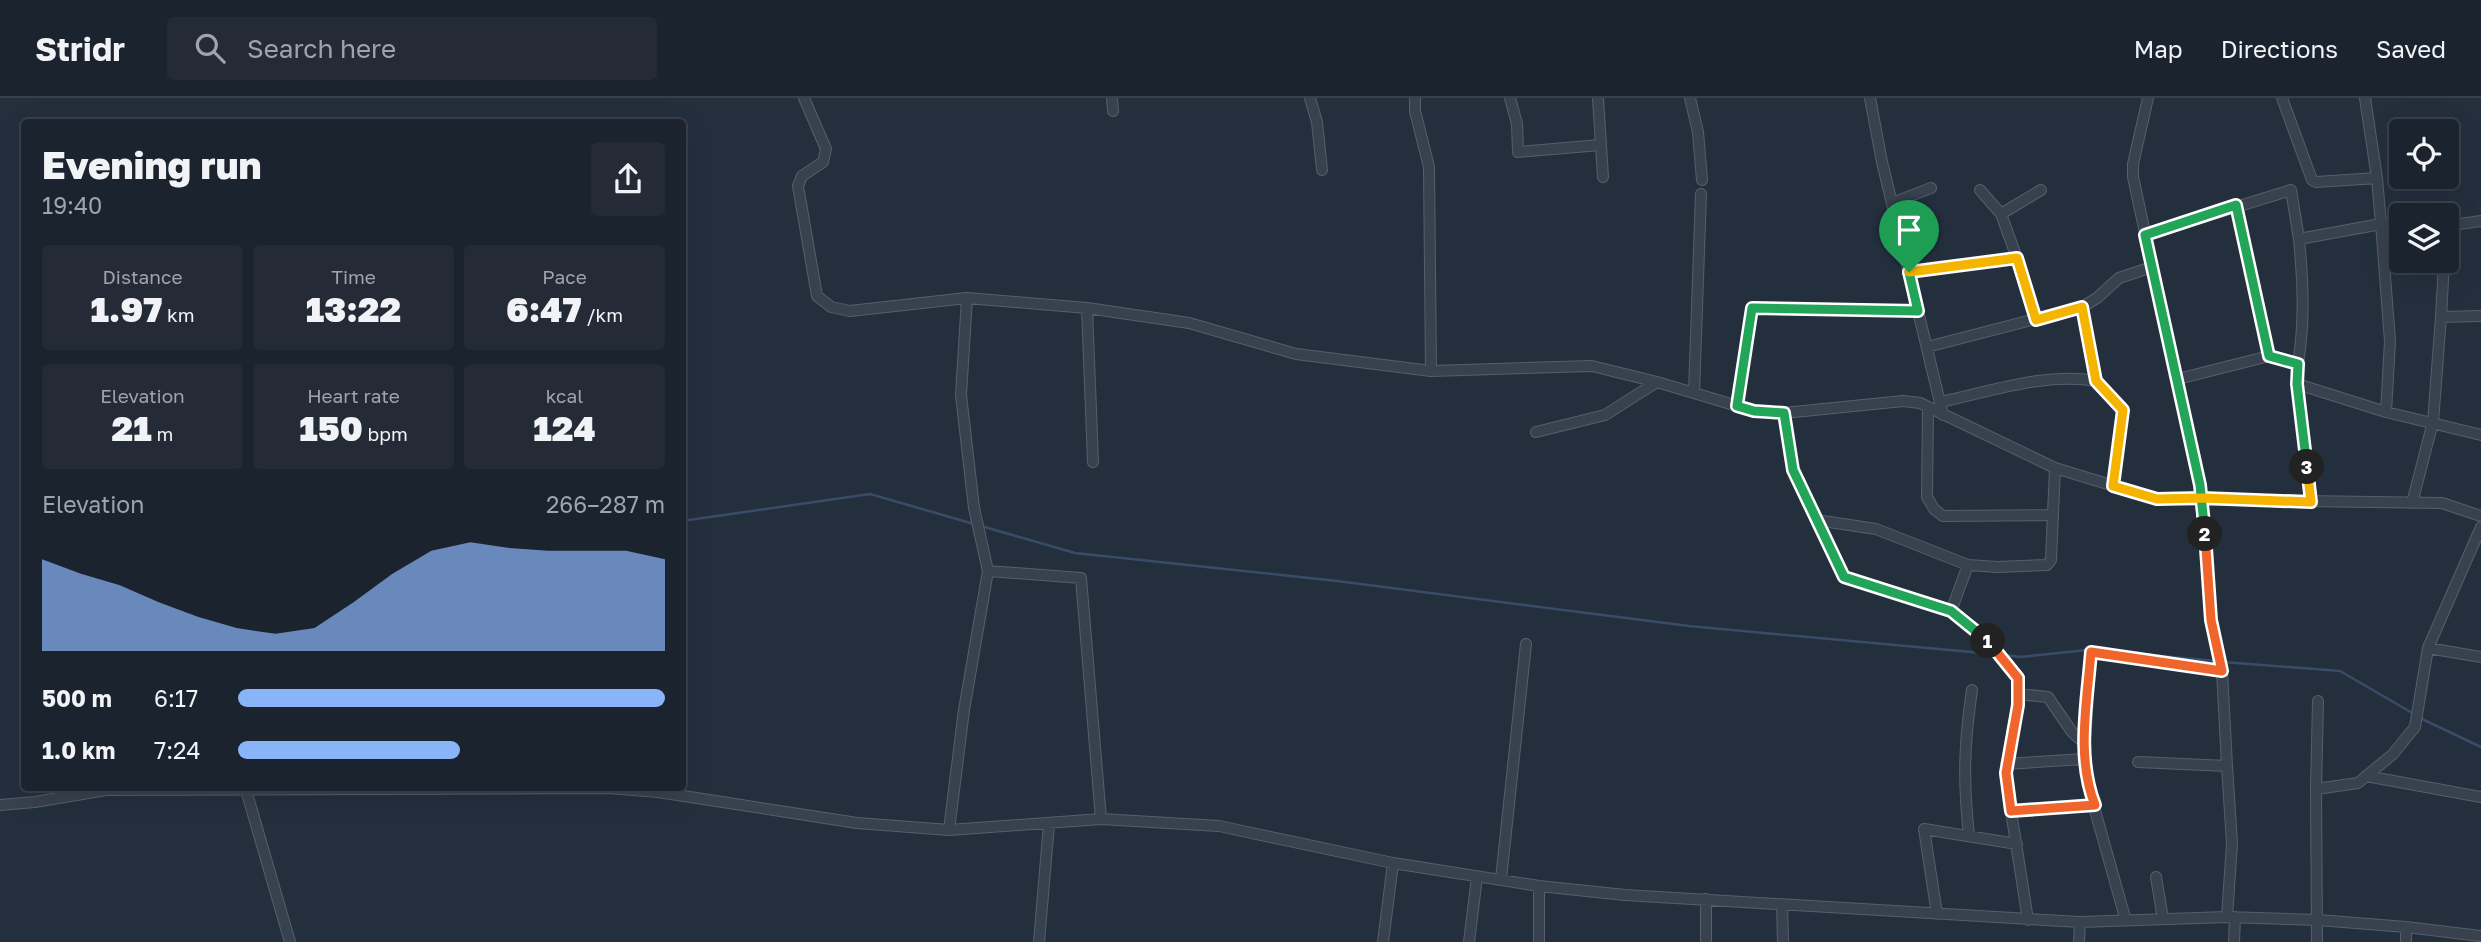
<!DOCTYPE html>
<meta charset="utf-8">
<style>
body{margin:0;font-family:"Golos Text",sans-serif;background:#242b36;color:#f1f3f6;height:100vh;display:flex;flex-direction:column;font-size:26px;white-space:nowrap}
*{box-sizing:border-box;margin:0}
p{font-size:23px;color:#a0a4aa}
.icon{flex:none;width:38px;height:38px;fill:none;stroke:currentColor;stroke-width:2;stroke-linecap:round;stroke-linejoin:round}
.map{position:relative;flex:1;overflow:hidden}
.details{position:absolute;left:21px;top:21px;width:665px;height:672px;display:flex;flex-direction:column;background:#1b232e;border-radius:7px;box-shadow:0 7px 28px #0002,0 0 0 2px #39404a}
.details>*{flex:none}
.controls{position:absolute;left:2389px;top:21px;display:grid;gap:14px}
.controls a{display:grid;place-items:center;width:70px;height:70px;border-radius:7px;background:#1b232e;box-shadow:0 7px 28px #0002,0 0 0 2px #39404a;font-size:35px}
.pin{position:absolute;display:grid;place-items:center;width:60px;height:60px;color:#fff;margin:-72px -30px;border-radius:50% 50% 50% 0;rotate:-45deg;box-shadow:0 0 7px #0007}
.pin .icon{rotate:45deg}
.km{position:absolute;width:35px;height:35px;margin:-18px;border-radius:50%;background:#222;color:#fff;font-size:19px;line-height:35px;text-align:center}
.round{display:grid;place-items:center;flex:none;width:74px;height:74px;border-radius:7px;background:#242b36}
.headline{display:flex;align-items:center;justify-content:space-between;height:119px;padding:0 21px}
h1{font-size:38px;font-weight:800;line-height:52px}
.metrics{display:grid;grid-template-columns:repeat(3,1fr);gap:10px;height:119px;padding:7px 21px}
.metrics div{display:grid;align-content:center;border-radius:7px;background:#242b36;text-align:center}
.metrics b{font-size:35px;font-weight:800}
.metrics small{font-size:19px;font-weight:400}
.metrics p{font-size:19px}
.chart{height:196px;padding:14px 21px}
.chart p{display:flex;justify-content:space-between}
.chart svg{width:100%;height:126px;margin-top:7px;fill:#8ab4f8;opacity:.7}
ul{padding:0 21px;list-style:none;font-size:23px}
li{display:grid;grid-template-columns:112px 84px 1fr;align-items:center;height:52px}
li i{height:18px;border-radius:9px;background:#8ab4f8}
header{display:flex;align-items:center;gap:42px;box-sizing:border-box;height:98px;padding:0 35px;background:#1b232e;border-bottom:2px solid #39404a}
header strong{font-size:33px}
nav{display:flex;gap:38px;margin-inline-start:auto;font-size:24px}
.search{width:490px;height:63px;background:#242b36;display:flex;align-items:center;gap:18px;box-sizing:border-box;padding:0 24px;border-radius:7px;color:#a0a4aa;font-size:26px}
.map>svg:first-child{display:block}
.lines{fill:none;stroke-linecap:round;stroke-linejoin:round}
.stream{stroke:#394c67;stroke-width:2.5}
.minor-casing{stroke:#565f6c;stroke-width:12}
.minor{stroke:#38414e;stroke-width:10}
.split-1-casing{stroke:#fff;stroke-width:14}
.split-2-casing{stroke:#fff;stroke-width:14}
.split-3-casing{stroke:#fff;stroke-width:14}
.split-4-casing{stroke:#fff;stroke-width:14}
.split-1{stroke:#22a559;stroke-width:9}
.split-2{stroke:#f0652b;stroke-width:9}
.split-3{stroke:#22a559;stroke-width:9}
.split-4{stroke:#f5b400;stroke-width:9}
</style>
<header>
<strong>Stridr</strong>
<div class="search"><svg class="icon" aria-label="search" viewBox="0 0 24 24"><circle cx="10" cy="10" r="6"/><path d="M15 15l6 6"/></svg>Search here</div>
<nav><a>Map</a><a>Directions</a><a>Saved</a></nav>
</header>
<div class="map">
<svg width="2481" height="844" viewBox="0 0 2481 844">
<rect width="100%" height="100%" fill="#242f3e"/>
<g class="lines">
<path class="stream" d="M682 423 870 396 974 426
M981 428 1075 455 1337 483 1689 528 1993 556
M2139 556 2216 563
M2004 557 2021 559 2087 552
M2223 564 2340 573 2414 616
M2420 620 2481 649"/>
<g class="minor-casing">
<path id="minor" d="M804 0 826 51 823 64 802 78 798 88 817 198 831 209 850 213 967 200 1087 210 1189 225 1296 256 1431 273 1592 268 1657 284 1754 313 1784 315 1903 303 1920 305 2055 370 2157 401 2442 405 2481 418
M1112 0 1113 13
M1310 0 1317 24 1322 72
M1415 0V13L1429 69 1431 273
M1510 0 1517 26 1518 54 1600 47
M1598 0 1603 79
M1690 0 1698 34 1702 82
M1870 0 1882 64 1943 317
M2148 0 2133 66V79L2202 400 2211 522 2222 573 2227 668 2232 745 2227 819
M2282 0 2312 82 2316 84 2377 80
M2365 0 2377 80 2381 126 2401 127
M1892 105 1931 90
M2236 107 2269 258
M2001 116 2041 92
M2446 128 2481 123
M2145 137 2291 92 2299 141
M2017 160 2036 222
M1909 174 2017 160 2001 116 1980 92
M967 200 961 297 974 410 988 473 1081 480 1101 721
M1087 210 1093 364
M2441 219 2444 163
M1927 249 2082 209 2097 200 2119 180 2152 169
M2298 266C2305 222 2303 185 2299 141L2381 126 2390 243 2386 314
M2178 281 2269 258 2298 266 2297 286 2311 404
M2096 283 2123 312 2113 388
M2297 286 2386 314 2481 337
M1694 295 1701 96
M1940 304C1989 294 2045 274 2096 283L2082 209
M1736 308 1752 210 1918 213
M1928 309 1927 399 1934 411 1943 418 2053 417
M1784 315 1793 372 1816 422 1876 431 1968 467 1998 469 2047 467 2051 462 2055 370
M1536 334 1605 317 1657 284
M2412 405 2433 324 2441 219 2481 218
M1816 422 1844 479 1951 513 1989 544 2018 580V607L2005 675 2028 822
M1951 513 1968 467
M2428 550 2481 559
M2018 596 2048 599 2072 634 2084 645
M2138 664 2227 668
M2006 666 2084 661
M2366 678 2481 699
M2316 691 2318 603
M246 692 290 844
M0 707 35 704 106 692 608 690 658 694 857 725 949 732 1101 721 1219 728 1393 765 1539 788 1625 797 2080 824 2227 819 2318 822 2406 829 2481 838
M2011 713 2094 707
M949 732 964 612 988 473
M1969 737C1963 683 1964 646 1972 592
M2156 779 2163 821
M1501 781 1526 546
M1706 801V844
M1782 807 1783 844
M1937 816 1924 731 2017 746
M2126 823 2089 691 2084 661 2091 554 2222 573
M2406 829V844
M1039 844 1049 726
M1383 844 1393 765
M1469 844 1477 779
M1539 844V788
M2079 844 2080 824
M2234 844 2235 819
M2317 844 2316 691 2358 685 2393 656 2415 629 2428 550 2481 429"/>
</g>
<use href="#minor" class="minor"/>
</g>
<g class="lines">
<g class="split-1-casing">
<path id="split-1" d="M1909 174 1918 213 1752 210 1737 308 1754 313 1784 315 1793 372 1844 479 1951 513 1988 543"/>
</g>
<g class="split-2-casing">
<path id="split-2" d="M1988 543 2018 580V607L2006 675 2011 713 2095 707C2076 659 2087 605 2091 554L2222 573 2211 522 2205 436"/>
</g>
<g class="split-3-casing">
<path id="split-3" d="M2205 436 2200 387 2145 137 2236 107 2269 258 2298 266 2297 286 2307 369"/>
</g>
<g class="split-4-casing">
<path id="split-4" d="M1909 174 2017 160 2036 222 2082 209 2096 283 2123 312 2113 388 2157 401 2202 400 2311 404 2307 369"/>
</g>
<use href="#split-1" class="split-1"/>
<use href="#split-2" class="split-2"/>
<use href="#split-3" class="split-3"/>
<use href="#split-4" class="split-4"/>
</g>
</svg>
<div class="controls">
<a><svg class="icon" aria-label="locate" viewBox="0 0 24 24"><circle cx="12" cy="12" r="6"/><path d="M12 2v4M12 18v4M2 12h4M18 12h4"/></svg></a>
<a><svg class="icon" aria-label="layers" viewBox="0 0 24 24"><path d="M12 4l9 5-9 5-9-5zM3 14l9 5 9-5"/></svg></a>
</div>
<div class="pin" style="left:1909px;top:174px;background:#1e9e55"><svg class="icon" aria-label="arrive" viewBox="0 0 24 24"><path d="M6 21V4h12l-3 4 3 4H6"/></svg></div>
<b class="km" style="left:1988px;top:543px">1</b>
<b class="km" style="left:2205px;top:436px">2</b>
<b class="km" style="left:2307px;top:369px">3</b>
<section class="details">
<div class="headline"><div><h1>Evening run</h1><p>19:40</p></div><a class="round"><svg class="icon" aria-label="share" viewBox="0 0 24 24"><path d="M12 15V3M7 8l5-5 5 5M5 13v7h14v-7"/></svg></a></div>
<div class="metrics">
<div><p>Distance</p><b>1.97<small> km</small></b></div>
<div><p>Time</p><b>13:22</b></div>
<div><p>Pace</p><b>6:47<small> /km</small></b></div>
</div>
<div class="metrics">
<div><p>Elevation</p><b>21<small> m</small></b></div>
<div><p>Heart rate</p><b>150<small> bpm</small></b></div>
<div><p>kcal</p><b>124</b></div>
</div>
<div class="chart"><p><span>Elevation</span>266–287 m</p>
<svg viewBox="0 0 160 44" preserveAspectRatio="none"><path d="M0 44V12L10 17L20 21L30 27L40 32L50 36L60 38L70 36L80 27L90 17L100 9L110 6L120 8L130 9L140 9L150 9L160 12V44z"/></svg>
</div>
<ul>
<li><b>500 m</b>6:17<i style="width:100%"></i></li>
<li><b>1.0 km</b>7:24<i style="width:52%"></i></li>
</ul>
</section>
</div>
